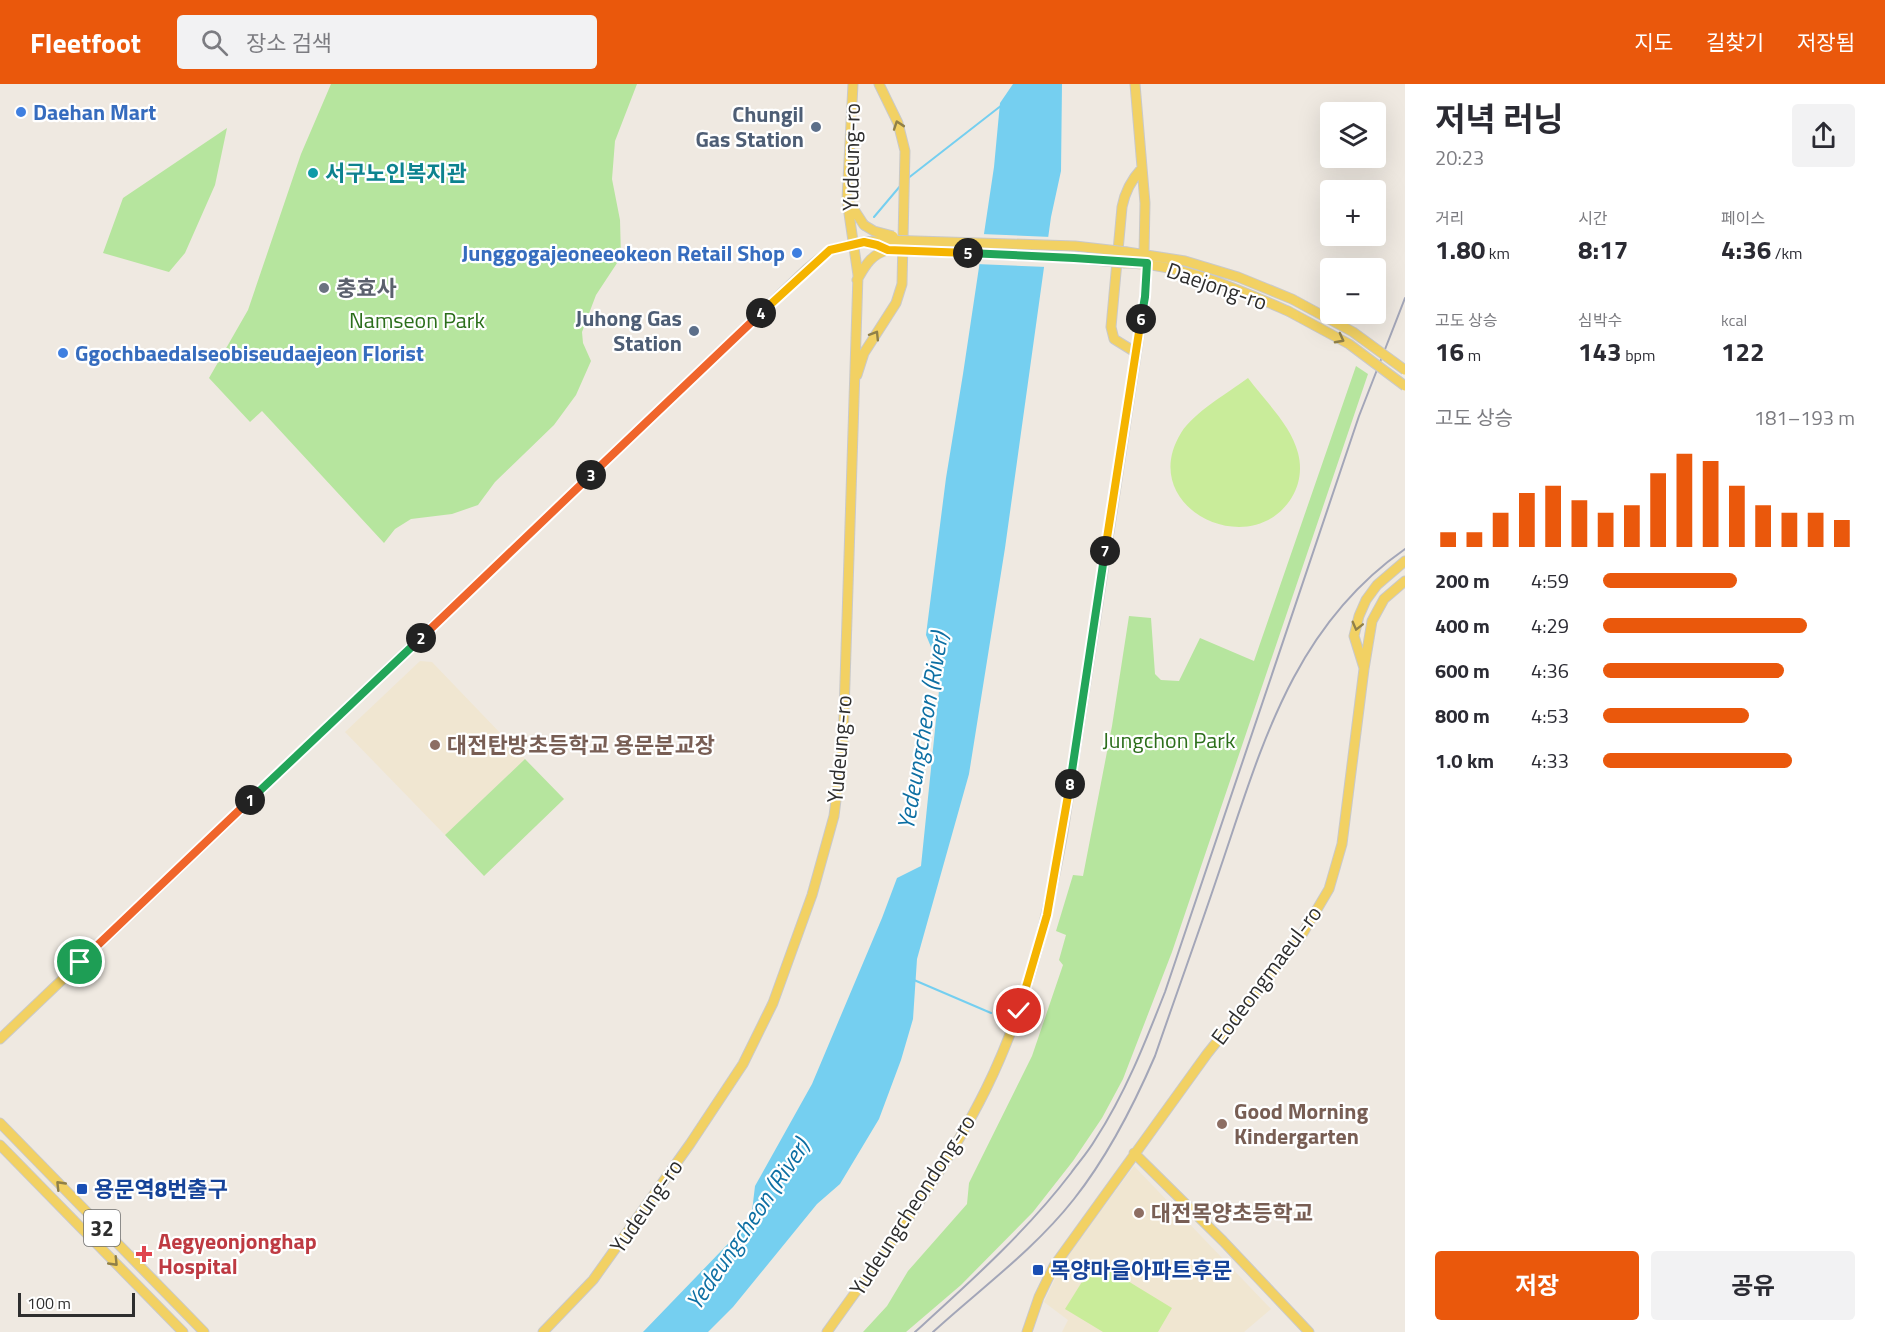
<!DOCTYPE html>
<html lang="ko">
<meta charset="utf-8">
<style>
body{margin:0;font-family:"Titillium Web","Noto Sans KR",sans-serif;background:#f2f2f3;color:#2b2b33;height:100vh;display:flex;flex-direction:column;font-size:22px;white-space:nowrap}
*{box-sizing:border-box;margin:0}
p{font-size:20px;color:#7c7c81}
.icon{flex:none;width:33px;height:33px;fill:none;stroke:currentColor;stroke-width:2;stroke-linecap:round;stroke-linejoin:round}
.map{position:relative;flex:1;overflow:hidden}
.drawer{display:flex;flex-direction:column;background:#fff;width:480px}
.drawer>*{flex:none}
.buttons{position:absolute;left:1320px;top:18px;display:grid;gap:12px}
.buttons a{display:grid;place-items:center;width:66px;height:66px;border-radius:6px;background:#fff;box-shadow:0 6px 24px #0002;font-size:30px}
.scale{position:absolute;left:18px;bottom:15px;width:117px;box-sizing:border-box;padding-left:6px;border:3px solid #2e2e2e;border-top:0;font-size:16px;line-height:21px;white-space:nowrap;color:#2e2e2e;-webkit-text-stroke:4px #fff;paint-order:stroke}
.pin{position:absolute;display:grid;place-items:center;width:51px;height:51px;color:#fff;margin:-26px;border:3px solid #fff;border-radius:50%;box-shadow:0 2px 6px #0007}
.km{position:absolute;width:30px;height:30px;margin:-15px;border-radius:50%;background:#222;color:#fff;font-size:16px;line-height:30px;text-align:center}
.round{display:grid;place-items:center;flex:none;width:63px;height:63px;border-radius:6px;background:#f2f2f3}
.headline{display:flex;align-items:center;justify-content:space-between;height:102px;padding:0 30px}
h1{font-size:33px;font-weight:700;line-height:45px}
.metrics{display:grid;grid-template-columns:repeat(3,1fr);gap:9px;height:102px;padding:6px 30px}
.metrics div{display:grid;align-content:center}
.metrics b{font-size:26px;font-weight:700}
.metrics small{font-size:16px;font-weight:400}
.metrics p{font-size:16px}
.chart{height:168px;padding:12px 30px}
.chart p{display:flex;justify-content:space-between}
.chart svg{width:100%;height:108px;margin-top:6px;stroke:#ea580c;stroke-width:6}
.primary-button{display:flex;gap:12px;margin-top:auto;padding:12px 30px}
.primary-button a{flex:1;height:69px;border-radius:6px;background:#ea580c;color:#fff;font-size:24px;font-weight:700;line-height:69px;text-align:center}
.primary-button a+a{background:#f2f2f3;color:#2b2b33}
ul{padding:0 30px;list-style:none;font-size:20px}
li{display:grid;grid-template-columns:96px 72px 1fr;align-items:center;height:45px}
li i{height:15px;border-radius:8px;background:#ea580c}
header{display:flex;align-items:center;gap:36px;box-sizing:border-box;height:84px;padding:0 30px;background:#ea580c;color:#fff}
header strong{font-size:28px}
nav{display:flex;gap:33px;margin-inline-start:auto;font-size:21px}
.search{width:420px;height:54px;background:#f2f2f3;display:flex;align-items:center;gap:15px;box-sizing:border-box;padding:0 21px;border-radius:6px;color:#7c7c81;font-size:22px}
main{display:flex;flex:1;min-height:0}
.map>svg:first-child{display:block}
.education{fill:#f0e6d1}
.green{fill:#b6e59e}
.pitch{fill:#c9ec9a}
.water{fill:#75cff0}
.pier{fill:#efe9e1}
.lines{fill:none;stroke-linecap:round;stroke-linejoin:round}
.stream{stroke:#75cff0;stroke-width:2}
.major-casing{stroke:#c9c9c9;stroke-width:11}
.major{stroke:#f2d163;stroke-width:9}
.rail{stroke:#a3a6b8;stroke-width:2}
.major-bridge-casing{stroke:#c9c9c9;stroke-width:11;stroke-linecap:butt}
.major-bridge{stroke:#f2d163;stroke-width:9}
.oneway{stroke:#908048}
.split-1-casing{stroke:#fff;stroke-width:12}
.split-2-casing{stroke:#fff;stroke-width:12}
.split-3-casing{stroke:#fff;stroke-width:12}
.split-4-casing{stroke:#fff;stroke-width:12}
.split-5-casing{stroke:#fff;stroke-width:12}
.split-6-casing{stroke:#fff;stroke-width:12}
.split-7-casing{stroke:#fff;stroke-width:12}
.split-8-casing{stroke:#fff;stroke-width:12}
.split-9-casing{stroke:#fff;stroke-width:12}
.split-1{stroke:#f0652b;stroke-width:8}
.split-2{stroke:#22a559;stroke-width:8}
.split-3{stroke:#f0652b;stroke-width:8}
.split-4{stroke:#f0652b;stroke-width:8}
.split-5{stroke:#f5b400;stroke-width:8}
.split-6{stroke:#22a559;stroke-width:8}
.split-7{stroke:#f5b400;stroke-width:8}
.split-8{stroke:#22a559;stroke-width:8}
.split-9{stroke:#f5b400;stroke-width:8}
.shop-dot{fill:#3f7fe0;stroke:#fff;stroke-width:2}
.service-dot{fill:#5c6f8a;stroke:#fff;stroke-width:2}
.culture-dot{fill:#0f9aa8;stroke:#fff;stroke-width:2}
.worship-dot{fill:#6b7280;stroke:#fff;stroke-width:2}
.education-dot{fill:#8d6e63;stroke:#fff;stroke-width:2}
.transit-dot{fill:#1a4fb4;stroke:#fff;stroke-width:2}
.health-dot{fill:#e0444e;stroke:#fff;stroke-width:2}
.labels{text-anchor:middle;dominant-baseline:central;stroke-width:4.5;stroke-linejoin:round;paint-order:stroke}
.shield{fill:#fff;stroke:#6d6d6d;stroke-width:1.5}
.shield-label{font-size:21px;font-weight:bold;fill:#2e2e2e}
.shop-label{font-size:22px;font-weight:bold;fill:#366cbe;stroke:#fff;text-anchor:start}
.service-label{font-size:22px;font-weight:bold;fill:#4e5e75;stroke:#fff;text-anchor:end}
.street-label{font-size:22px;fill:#2e2e2e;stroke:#fff}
.culture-label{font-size:22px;font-weight:bold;fill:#0d838f;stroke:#fff;text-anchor:start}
.worship-label{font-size:22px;font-weight:bold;fill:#5b616d;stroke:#fff;text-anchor:start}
.park-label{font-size:22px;fill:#2c6e1b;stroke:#fff}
.education-label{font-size:22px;font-weight:bold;fill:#785e54;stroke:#fff;text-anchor:start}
.transit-label{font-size:22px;font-weight:bold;fill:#164399;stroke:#fff;text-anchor:start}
.health-label{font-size:22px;font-weight:bold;fill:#be3a42;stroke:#fff;text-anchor:start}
.water-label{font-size:24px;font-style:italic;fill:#0d6fa3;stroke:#fff}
</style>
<header>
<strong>Fleetfoot</strong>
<div class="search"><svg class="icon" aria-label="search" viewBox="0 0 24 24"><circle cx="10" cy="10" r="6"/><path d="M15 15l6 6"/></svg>장소 검색</div>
<nav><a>지도</a><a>길찾기</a><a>저장됨</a></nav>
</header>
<main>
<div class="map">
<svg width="1405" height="1248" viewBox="0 0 1405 1248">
<rect width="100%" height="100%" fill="#efe9e1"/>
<path class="education" d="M420 577 432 578 525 675 445 751 345 648Z
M1134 1082 1271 1225 1244 1248H1062L1068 1236 1044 1218 1064 1176Z"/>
<path class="green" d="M331 0H637L615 57 612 95 620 136 621 173 596 211 582 248 583 259 591 277 576 311 554 341 495 398 478 421 452 430 411 435 395 445 384 459 262 327 250 338 209 294 248 226 301 70Z
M227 44 215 101 185 169 169 188 103 169 123 114Z
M1356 282 1368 290 1172 868 1123 995 1102 1034 1073 1077 1033 1128 961 1201 906 1248H863L887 1222 908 1187 967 1120 969 1099 1032 972 1063 881 1059 876 1066 851 1056 847 1073 791 1083 792 1112 642 1129 532 1151 534 1155 590 1161 596 1179 597 1200 554 1254 577Z
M525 675 564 715 484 792 445 751Z"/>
<path class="pitch" d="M1248 294C1265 317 1291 341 1298 369 1302 384 1300 400 1292 413 1252 480 1135 424 1181 349 1194 328 1228 309 1248 294Z
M1095 1177 1172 1224 1158 1248H1103L1065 1225Z"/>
<path class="water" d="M1013 0H1062L1061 87 1051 133 1005 464 969 690 917 875 913 935 901 976 879 1035 840 1100 817 1120 733 1223 708 1248H643L751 1136 755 1102 812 1000 882 834 897 794 921 782 941 587 926 551 946 394 963 290 994 83 1000 19Z"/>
<path class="pier" d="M981 150 1051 153 1047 183 976 180Z"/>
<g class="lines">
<path class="stream" d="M907 95 1002 21
M874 133 901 101
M914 896 991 929"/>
<g class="major-casing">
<path id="major" d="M1135 0 1145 119 1144 170
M849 118 864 141
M1127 168 1185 177 1238 193 1292 215
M1125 179C1182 180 1237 205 1288 227
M857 196C865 182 871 170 888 166
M1135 268 1114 255 1111 243 1122 123C1125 107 1131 96 1142 84
M857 291 864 269 896 219 902 200 905 67 898 39 879 0
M1364 584 1354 552 1359 532 1366 516 1377 501 1405 477
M0 955 807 185 830 166 853 160 864 158 877 161 888 166
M0 1039 204 1248
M0 1061 183 1248
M1134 1069 1223 1157 1309 1248
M543 1248 593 1196 690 1060 743 980 773 919 812 811 834 732 843 660 858 191 847 116 853 0
M827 1248C883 1169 943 1092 986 1005 1026 924 1047 837 1063 748L1145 213 1147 179
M1027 1248 1039 1213 1054 1182 1207 970 1300 854 1329 805 1342 760 1364 585 1372 537 1384 515 1405 497"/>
</g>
<use href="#major" class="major"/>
<path class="rail" d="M915 1248C970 1198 1026 1148 1071 1089 1079 1078 1088 1068 1095 1056 1125 1010 1145 959 1165 908L1359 332 1405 214
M933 1248C980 1205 1034 1166 1074 1115 1108 1072 1133 1023 1155 972 1177 908 1200 845 1221 782 1262 661 1294 542 1405 465"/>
<g class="major-bridge-casing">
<path id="major-bridge" d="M864 141 874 147 893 152
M864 158 886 156 1075 162 1127 168
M888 166 1074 174 1125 179
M1292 215 1353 248 1405 286
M1288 227 1349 260 1405 302"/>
</g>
<use href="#major-bridge" class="major-bridge"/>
</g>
<defs><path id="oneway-chevron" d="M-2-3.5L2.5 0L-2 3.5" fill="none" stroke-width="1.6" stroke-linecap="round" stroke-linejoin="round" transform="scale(1.5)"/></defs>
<g class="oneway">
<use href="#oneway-chevron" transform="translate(898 41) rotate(-109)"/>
<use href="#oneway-chevron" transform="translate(875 251) rotate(-58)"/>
<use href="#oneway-chevron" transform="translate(1340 255) rotate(28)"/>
<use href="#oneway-chevron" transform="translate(1357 542) rotate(104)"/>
<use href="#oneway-chevron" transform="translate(60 1101) rotate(-134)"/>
<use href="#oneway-chevron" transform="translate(114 1178) rotate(46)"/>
</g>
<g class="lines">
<g class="split-1-casing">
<path id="split-1" d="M80 878 250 716"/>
</g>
<g class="split-2-casing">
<path id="split-2" d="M250 716 421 554"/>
</g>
<g class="split-3-casing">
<path id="split-3" d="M421 554 591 391"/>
</g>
<g class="split-4-casing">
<path id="split-4" d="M591 391 761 229"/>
</g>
<g class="split-5-casing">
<path id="split-5" d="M761 229 830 166 864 158 877 161 888 166 968 169"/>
</g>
<g class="split-6-casing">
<path id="split-6" d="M968 169 1074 174 1147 179 1145 213 1141 235"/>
</g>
<g class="split-7-casing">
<path id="split-7" d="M1105 467 1141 235"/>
</g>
<g class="split-8-casing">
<path id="split-8" d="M1070 700 1105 467"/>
</g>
<g class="split-9-casing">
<path id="split-9" d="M1019 927 1047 831 1070 700"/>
</g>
<use href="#split-1" class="split-1"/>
<use href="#split-2" class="split-2"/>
<use href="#split-3" class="split-3"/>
<use href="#split-4" class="split-4"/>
<use href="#split-5" class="split-5"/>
<use href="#split-6" class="split-6"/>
<use href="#split-7" class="split-7"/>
<use href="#split-8" class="split-8"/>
<use href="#split-9" class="split-9"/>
</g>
<g class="shop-dot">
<circle cx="21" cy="28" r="6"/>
<circle cx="797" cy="169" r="6"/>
<circle cx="63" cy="269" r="6"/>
</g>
<g class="service-dot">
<circle cx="816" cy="43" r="6"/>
<circle cx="694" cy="247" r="6"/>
</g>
<circle class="culture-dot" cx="313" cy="89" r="6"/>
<circle class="worship-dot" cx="324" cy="204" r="6"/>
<g class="education-dot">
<circle cx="435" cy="661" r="6"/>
<circle cx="1222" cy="1040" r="6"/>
<circle cx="1139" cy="1129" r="6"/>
</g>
<g class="transit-dot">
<rect x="76" y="1099" width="12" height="12" rx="3"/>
<rect x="1032" y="1180" width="12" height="12" rx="3"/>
</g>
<path class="health-dot" d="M141 1161h6v6h6v6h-6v6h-6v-6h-6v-6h6z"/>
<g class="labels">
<rect class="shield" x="84" y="1126" width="36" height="36" rx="4.5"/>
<g class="shield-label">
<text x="102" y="1144">32</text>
</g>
<g class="shop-label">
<text x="33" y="28">Daehan Mart</text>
<text x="785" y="169" text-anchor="end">Junggogajeoneeokeon Retail Shop</text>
<text x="75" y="269">Ggochbaedalseobiseudaejeon Florist</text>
</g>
<g class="service-label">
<text x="804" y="30">Chungil<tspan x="804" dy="25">Gas Station</tspan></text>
<text x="682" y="234">Juhong Gas<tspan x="682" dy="25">Station</tspan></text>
</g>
<g class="street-label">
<text transform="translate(851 73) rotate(-89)">Yudeung-ro</text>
<text transform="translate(1217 202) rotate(19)">Daejong-ro</text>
<text transform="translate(839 665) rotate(-85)">Yudeung-ro</text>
<text transform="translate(1266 891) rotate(-53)">Eodeongmaeul-ro</text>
<text transform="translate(912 1121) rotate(-57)">Yudeungcheondong-ro</text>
<text transform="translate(646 1122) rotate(-55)">Yudeung-ro</text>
</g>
<g class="culture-label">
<text x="325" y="89">서구노인복지관</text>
</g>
<g class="worship-label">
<text x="336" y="204">충효사</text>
</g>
<g class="park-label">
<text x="417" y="236">Namseon Park</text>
<text x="1169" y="656">Jungchon Park</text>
</g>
<g class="education-label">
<text x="447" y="661">대전탄방초등학교 용문분교장</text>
<text x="1234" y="1027">Good Morning<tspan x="1234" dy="25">Kindergarten</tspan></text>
<text x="1151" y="1129">대전목양초등학교</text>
</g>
<g class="transit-label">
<text x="94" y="1105">용문역8번출구</text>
<text x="1050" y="1186">목양마을아파트후문</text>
</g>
<g class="health-label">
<text x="158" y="1157">Aegyeonjonghap<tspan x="158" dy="25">Hospital</tspan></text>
</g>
<g class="water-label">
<text transform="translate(922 647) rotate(-80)">Yedeungcheon (River)</text>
<text transform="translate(747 1140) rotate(-56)">Yedeungcheon (River)</text>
</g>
</g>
</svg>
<div class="buttons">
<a><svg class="icon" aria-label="layers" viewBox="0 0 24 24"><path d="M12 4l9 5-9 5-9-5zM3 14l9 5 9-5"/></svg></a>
<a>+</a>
<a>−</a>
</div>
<div class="scale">100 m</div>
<div class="pin" style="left:80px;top:878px;background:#1e9e55"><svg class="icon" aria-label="arrive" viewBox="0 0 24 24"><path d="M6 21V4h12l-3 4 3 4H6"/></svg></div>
<div class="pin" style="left:1019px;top:927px;background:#d93025"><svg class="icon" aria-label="check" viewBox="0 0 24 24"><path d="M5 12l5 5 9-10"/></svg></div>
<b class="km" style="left:250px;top:716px">1</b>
<b class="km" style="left:421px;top:554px">2</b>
<b class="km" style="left:591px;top:391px">3</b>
<b class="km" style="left:761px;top:229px">4</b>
<b class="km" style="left:968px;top:169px">5</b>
<b class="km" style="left:1141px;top:235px">6</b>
<b class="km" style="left:1105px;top:467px">7</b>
<b class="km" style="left:1070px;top:700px">8</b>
</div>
<section class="drawer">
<div class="headline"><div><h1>저녁 러닝</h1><p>20:23</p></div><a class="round"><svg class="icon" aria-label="share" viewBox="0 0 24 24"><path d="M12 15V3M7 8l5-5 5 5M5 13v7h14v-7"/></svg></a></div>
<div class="metrics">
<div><p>거리</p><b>1.80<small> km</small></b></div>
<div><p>시간</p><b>8:17</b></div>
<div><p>페이스</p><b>4:36<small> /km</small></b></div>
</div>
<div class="metrics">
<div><p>고도 상승</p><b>16<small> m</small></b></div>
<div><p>심박수</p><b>143<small> bpm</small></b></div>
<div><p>kcal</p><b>122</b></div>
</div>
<div class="chart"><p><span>고도 상승</span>181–193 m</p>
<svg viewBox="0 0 160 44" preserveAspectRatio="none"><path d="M5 44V38M15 44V38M25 44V30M35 44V22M45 44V19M55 44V25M65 44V30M75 44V27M85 44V14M95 44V6M105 44V9M115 44V19M125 44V27M135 44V30M145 44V30M155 44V33"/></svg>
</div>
<ul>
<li><b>200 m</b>4:59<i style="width:53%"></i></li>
<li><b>400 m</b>4:29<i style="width:81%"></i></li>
<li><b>600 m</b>4:36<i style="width:72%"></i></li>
<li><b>800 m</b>4:53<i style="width:58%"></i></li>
<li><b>1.0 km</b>4:33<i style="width:75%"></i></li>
</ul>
<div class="primary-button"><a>저장</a><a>공유</a></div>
</section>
</main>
